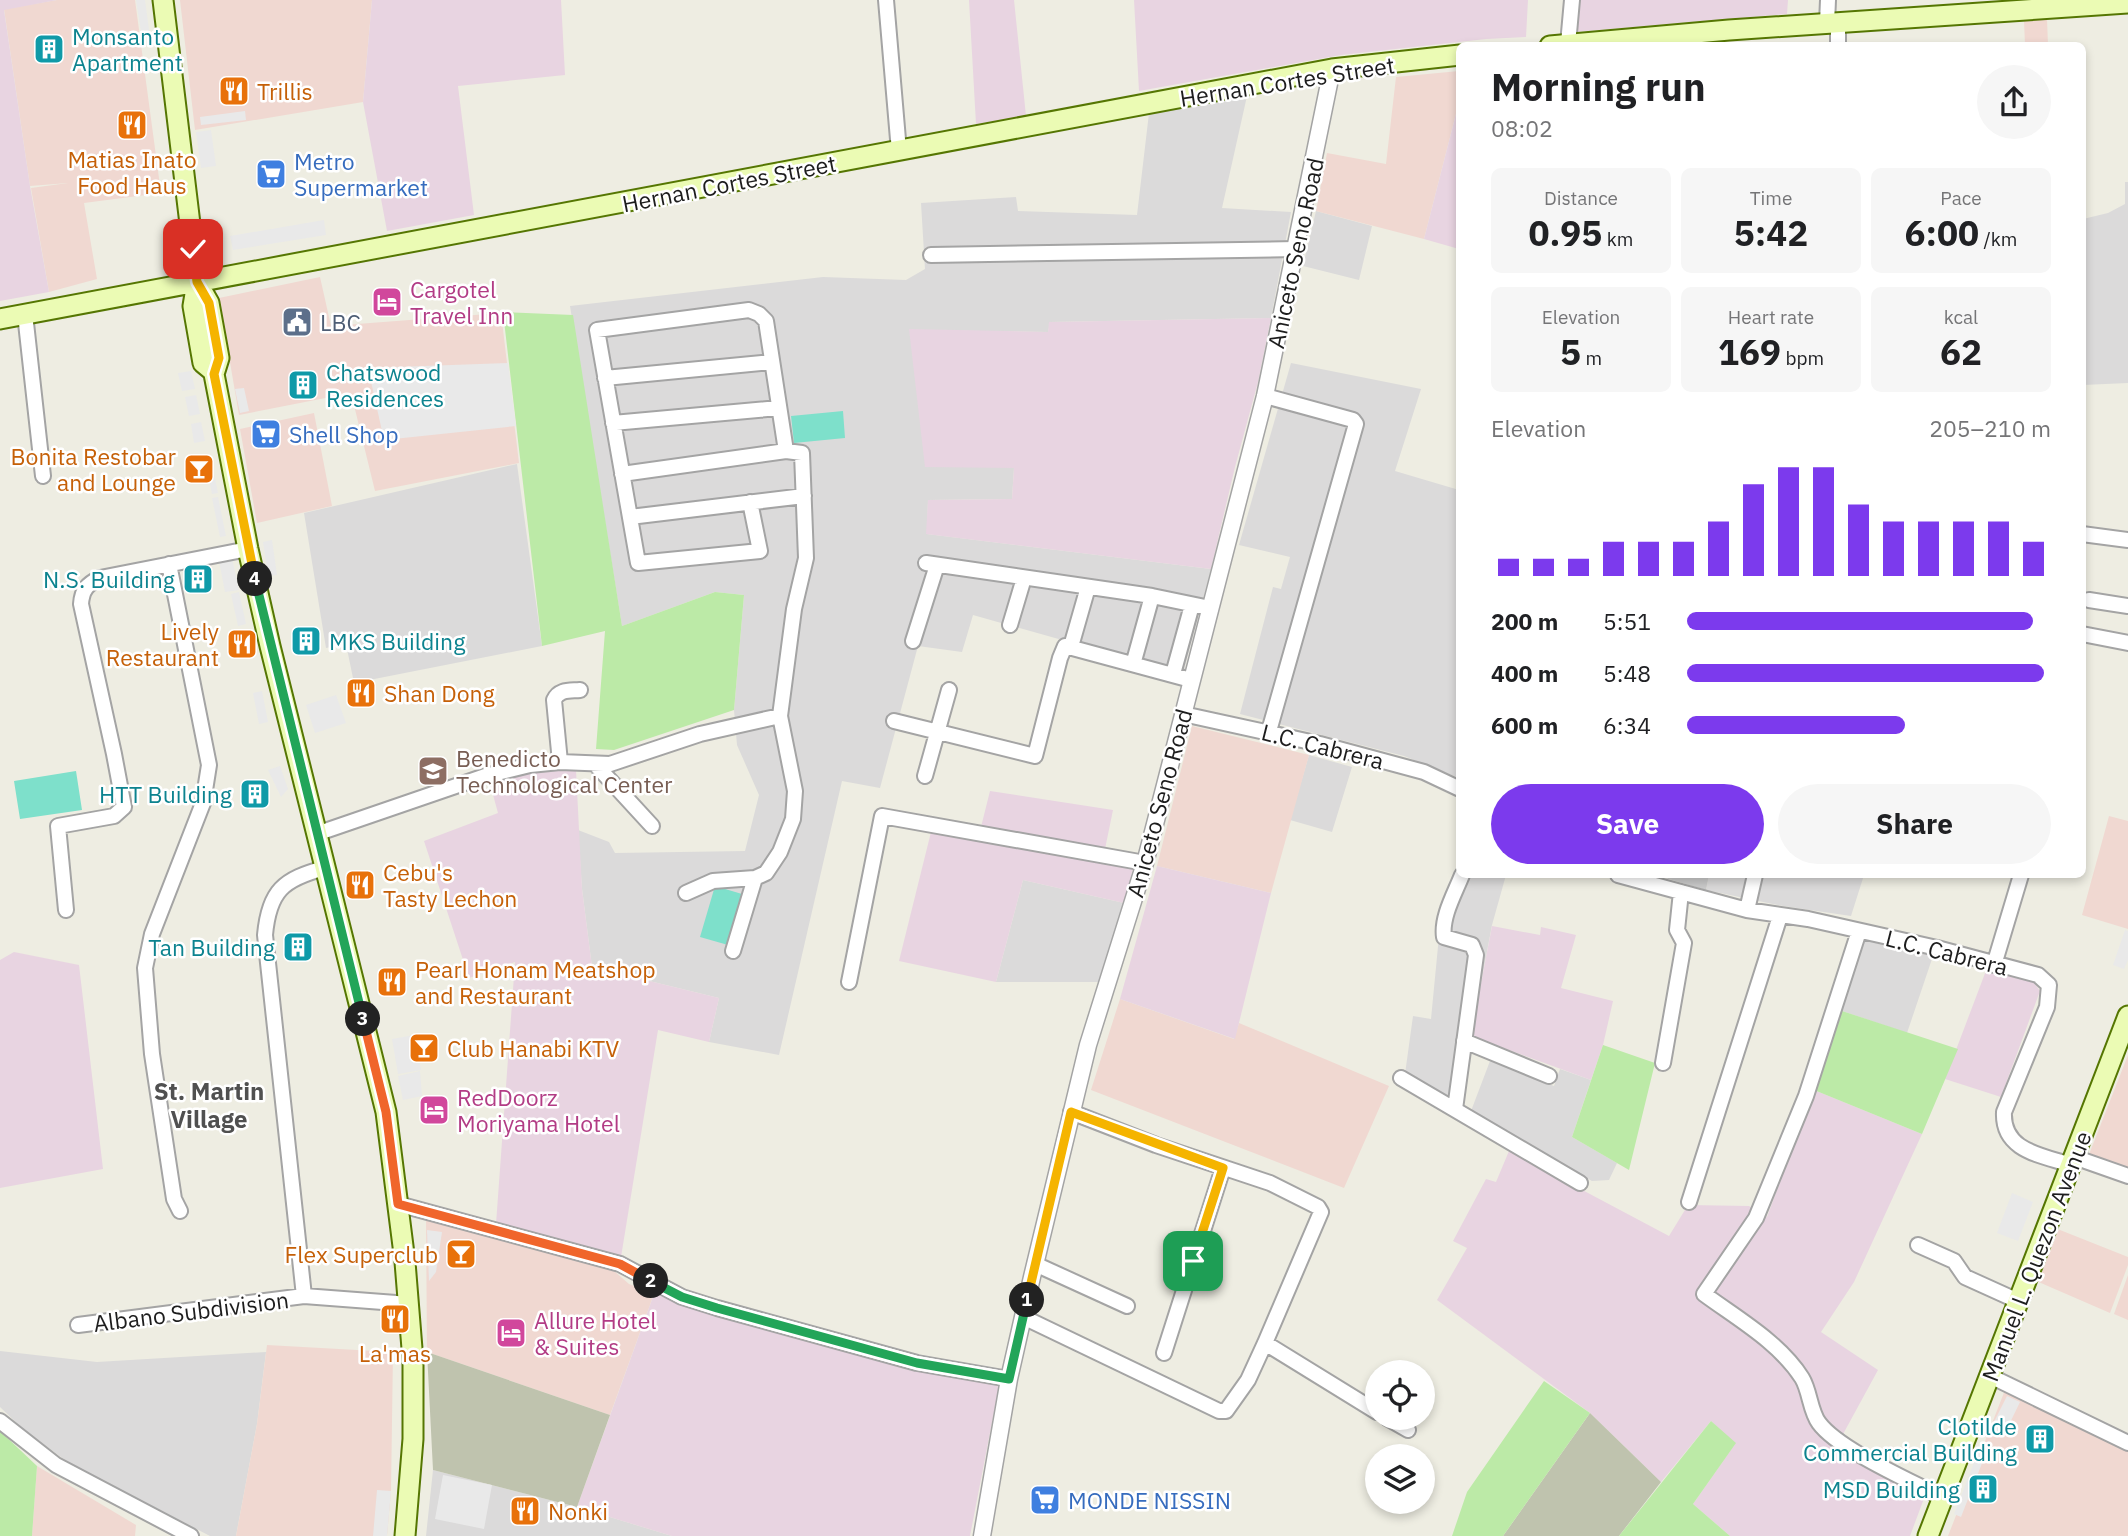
<!DOCTYPE html>
<meta charset="utf-8">
<style>
body{margin:0;font-family:"IBM Plex Sans",sans-serif;background:#f6f6f6;color:#202124;height:100vh;display:flex;flex-direction:column;font-size:26px;white-space:nowrap}
*{box-sizing:border-box;margin:0}
p{font-size:23px;color:#757577}
.icon{flex:none;width:38px;height:38px;fill:none;stroke:currentColor;stroke-width:2;stroke-linecap:round;stroke-linejoin:round}
.map{position:relative;flex:1;overflow:hidden}
.side{position:absolute;left:1456px;top:42px;width:630px;height:836px;display:flex;flex-direction:column;background:#fff;border-radius:10px;box-shadow:0 4px 10px #0003}
.side>*{flex:none}
.buttons{position:absolute;left:1365px;top:1360px;display:grid;gap:14px}
.buttons a{display:grid;place-items:center;width:70px;height:70px;border-radius:50%;background:#fff;box-shadow:0 4px 10px #0003;font-size:35px}
.pin{position:absolute;display:grid;place-items:center;width:60px;height:60px;color:#fff;margin:-30px;border-radius:14px;box-shadow:0 4px 10px #0006}
.km{position:absolute;width:35px;height:35px;margin:-18px;border-radius:50%;background:#222;color:#fff;font-size:19px;line-height:35px;text-align:center}
.round{display:grid;place-items:center;flex:none;width:74px;height:74px;border-radius:37px;background:#f6f6f6}
.headline{display:flex;align-items:center;justify-content:space-between;height:119px;padding:0 35px}
h1{font-size:38px;font-weight:800;line-height:52px}
.figures{display:grid;grid-template-columns:repeat(3,1fr);gap:10px;height:119px;padding:7px 35px}
.figures div{display:grid;align-content:center;border-radius:10px;background:#f6f6f6;text-align:center}
.figures b{font-size:35px;font-weight:800}
.figures small{font-size:19px;font-weight:400}
.figures p{font-size:19px}
.chart{height:196px;padding:14px 35px}
.chart p{display:flex;justify-content:space-between}
.chart svg{width:100%;height:126px;margin-top:7px;stroke:#7c3aed;stroke-width:6}
.button{display:flex;gap:14px;margin-top:auto;padding:14px 35px}
.button a{flex:1;height:80px;border-radius:42px;background:#7c3aed;color:#fff;font-size:28px;font-weight:800;line-height:80px;text-align:center}
.button a+a{background:#f6f6f6;color:#202124}
ul{padding:0 35px;list-style:none;font-size:23px}
li{display:grid;grid-template-columns:112px 84px 1fr;align-items:center;height:52px}
li i{height:18px;border-radius:9px;background:#7c3aed}
.map>svg:first-child{display:block}
.residential{fill:#dbdada}
.commercial{fill:#f0d8d1}
.industrial{fill:#e8d4e1}
.religious{fill:#cbcbcb}
.construction{fill:#bfc3ae}
.grass{fill:#bceaa7}
.pitch{fill:#7ee0cb}
.parking{fill:#e9e9e9}
.lines{fill:none;stroke-linecap:round;stroke-linejoin:round}
.minor-casing{stroke:#a4a4a4;stroke-width:18}
.tertiary-casing{stroke:#a4a4a4;stroke-width:19}
.secondary-casing{stroke:#557602;stroke-width:23}
.minor{stroke:#fff;stroke-width:14}
.tertiary{stroke:#fff;stroke-width:16}
.secondary{stroke:#ebfbb4;stroke-width:19}
.split-1-casing{stroke:#fff;stroke-width:14}
.split-2-casing{stroke:#fff;stroke-width:14}
.split-3-casing{stroke:#fff;stroke-width:14}
.split-4-casing{stroke:#fff;stroke-width:14}
.split-5-casing{stroke:#fff;stroke-width:14}
.split-1{stroke:#f5b400;stroke-width:9}
.split-2{stroke:#22a559;stroke-width:9}
.split-3{stroke:#f0652b;stroke-width:9}
.split-4{stroke:#22a559;stroke-width:9}
.split-5{stroke:#f5b400;stroke-width:9}
.labels{text-anchor:middle;dominant-baseline:central;stroke-width:5;stroke-linejoin:round;paint-order:stroke}
.culture-label{font-size:23px;fill:#0d838f;stroke:#fff;text-anchor:end}
.street-label{font-size:23px;fill:#1d1d1d;stroke:#fff}
.food-label{font-size:23px;fill:#c56008;stroke:#fff;text-anchor:start}
.shop-label{font-size:23px;fill:#366cbe;stroke:#fff;text-anchor:start}
.hotel-label{font-size:23px;fill:#b23c85;stroke:#fff;text-anchor:start}
.service-label{font-size:23px;fill:#4e5e75;stroke:#fff;text-anchor:start}
.education-label{font-size:23px;fill:#785e54;stroke:#fff;text-anchor:start}
.neighbourhood-label{font-size:24px;font-weight:bold;fill:#505050;stroke:#fff}
</style>
<div class="map">
<svg width="2128" height="1536" viewBox="0 0 2128 1536">
<rect width="100%" height="100%" fill="#eeede2"/>
<path class="residential" d="M1247 96 1222 208 1291 212 1271 318 1050 322 1048 332 910 330 916 378 1014 468 1012 499 928 500 927 534 1211 569 1183 674 973 615 962 652 918 646 880 788 842 781 779 1055 709 1042 719 998 592 967 582 889 578 830 609 842 615 853 745 851 759 795 737 745 734 710 744 595 715 592 622 626 570 306 823 277 906 280 925 269 921 203 1016 197 1018 211 1137 215 1149 113Z
M2125 182H2128V383L2083 385V219L2108 213 2125 204Z
M1316 211 1372 226 1359 280 1303 266Z
M1291 363 1421 389 1395 471 1459 490V778L1404 756 1240 714 1273 587 1281 589 1290 557 1239 545Z
M517 464 542 646 354 683 346 644 326 648 304 513Z
M1309 755 1352 767 1332 832 1290 820Z
M1459 863 1460 875H1506L1492 925 1471 1036 1463 1110 1405 1074 1413 1016 1431 1019 1442 905Z
M1709 875H1864L1851 916 1783 906 1706 890Z
M1023 880 1124 903 1099 982H996Z
M1865 937 1934 953 1907 1033 1842 1011Z
M1490 1061 1554 1086 1560 1069 1591 1080 1572 1137 1617 1163 1609 1180 1592 1181 1471 1111Z
M0 1351 97 1362 266 1352 257 1424 236 1536H210L69 1463 23 1429 0 1407Z
M433 1470 577 1507 672 1536H426Z"/>
<path class="commercial" d="M57 0H135L161 193 84 203 97 279 49 292 31 188 68 183 30 186 4 9Z
M180 0H372L363 102 195 130Z
M2047 19 2048 45H2025L2024 21Z
M1459 71V102L1424 239 1316 211 1327 153 1386 164 1396 77Z
M320 277 331 326 501 313 519 463 375 491 351 393 239 415 219 298Z
M314 413 332 506 257 523 240 429Z
M1192 726 1309 755 1271 893 1157 866Z
M2109 816 2128 821V929L2082 915Z
M1120 999 1234 1039 1239 1023 1389 1086 1344 1188 1091 1090Z
M2128 1055V1171L2088 1157Z
M426 1218 458 1222 613 1270 629 1284 654 1294 610 1415 427 1352Z
M2055 1228 2128 1257V1265L2110 1313 2034 1280Z
M2128 1275V1320L2114 1314Z
M267 1345 393 1352 391 1491 387 1536H236L257 1424Z
M2005 1390 2128 1449V1536H1948Z
M37 1466 136 1525 135 1536H32Z"/>
<path class="industrial" d="M0 0H57L4 10 30 186 49 292 0 301Z
M372 0H561L565 75 458 86 474 215 387 231 363 102Z
M969 0H1014L1026 116 976 124Z
M1134 0H1528L1526 37 1486 39 1341 55 1139 91Z
M1577 0H1788L1787 14 1575 32Z
M1459 102 1460 249H1459L1424 239Z
M1271 318 1258 382 1235 467 1211 569 926 534 928 500 1012 499 1014 468 925 467 909 329 1048 332 1049 322Z
M536 770H576L582 889 592 967 719 998 709 1042 658 1030 621 1257 496 1224 515 962 469 978 424 841 498 813 489 780Z
M990 791 1113 810 1105 849 981 827Z
M932 828 1134 865 1124 903 1023 880 996 982 899 961Z
M1157 866 1271 893 1235 1039 1120 999Z
M1492 926 1540 935 1541 927 1576 935 1561 988 1613 1001 1603 1045 1591 1080 1471 1036Z
M14 952 79 965 103 1169 0 1188V960Z
M1987 968 2033 981 2040 991 2001 1097 1945 1079Z
M1814 1090 1922 1134 1854 1282 1821 1332 1878 1370 1842 1436 1929 1485 1910 1536H1730L1693 1504 1735 1444 1711 1421 1661 1482 1590 1413 1437 1300 1467 1248 1453 1241 1486 1179 1496 1182 1509 1151 1669 1236 1688 1205 1749 1206 1767 1217Z
M654 1294 724 1318 729 1312 867 1355 999 1386 970 1536H672L577 1507Z"/>
<path class="religious" d="M1655 875H1709L1706 890Z"/>
<path class="construction" d="M427 1352 610 1415 577 1507 433 1470Z
M1590 1413 1661 1482 1619 1536H1503Z"/>
<path class="grass" d="M503 312 573 315 622 626 715 592 744 595 734 710 614 750 596 749 605 631 542 646Z
M1842 1011 1958 1049 1922 1134 1814 1090Z
M1603 1045 1655 1063 1629 1170 1572 1137Z
M1544 1381 1590 1413 1503 1536H1452L1467 1492Z
M1711 1421 1736 1443 1693 1504 1730 1536H1619Z
M0 1431 37 1466 32 1536H0Z"/>
<path class="pitch" d="M843 411 845 438 794 443 791 416Z
M76 771 82 810 20 819 14 781Z
M715 886 742 894 728 945 700 937Z"/>
<path class="parking" d="M136 0H145L150 37 142 38Z
M245 111 246 120 201 125 200 117Z
M211 130 216 166 201 168 196 132Z
M324 220 326 235 233 250 230 236Z
M508 363 516 426 384 440 368 368Z
M191 371 195 389 182 391 178 373Z
M244 388 249 411 240 413 235 389Z
M196 395 200 414 189 416 185 397Z
M201 422 205 441 194 443 191 424Z
M210 454 218 493 212 494 204 455Z
M218 497 226 536 220 537 212 498Z
M272 540 277 575 268 576 263 542Z
M232 558 239 590 225 592 219 561Z
M239 592 246 624 238 626 231 594Z
M262 691 268 722 259 724 253 693Z
M336 695 346 723 315 733 306 705Z
M280 766 288 789 281 797 268 770Z
M2125 930 2128 931V960L2124 969 2113 965Z
M414 1035 421 1070 398 1074 392 1039Z
M420 1071 422 1096 403 1100 398 1076Z
M2012 1193 2033 1202 2018 1241 1997 1233Z
M427 1230 442 1232 436 1272 429 1281Z
M2007 1396 2020 1402 2003 1437 1990 1430Z
M1979 1450 1986 1453 1961 1517 1954 1514Z
M443 1475 492 1485 484 1529 435 1519Z
M377 1490 391 1491 387 1536H373Z"/>
<g class="lines">
<g class="minor-casing">
<path id="minor" d="M886 0 899 151
M1827 23 1828 0
M1568 44 1572 0
M1838 46V22
M931 255 1296 249
M25 314 43 476
M605 378 772 362
M1265 396 1353 420 1356 424 1269 731
M613 423 779 408
M622 474 786 451 802 453 806 558 794 609 780 716 795 791 793 819 780 852 766 873 755 878 713 881 686 893
M750 502 760 551 638 563 597 330 749 310 759 314 766 321 786 451
M630 517 804 496
M2082 534 2128 540
M926 563 1152 596 1210 608
M169 564 209 765 203 803 152 934 145 968 152 1054 174 1199 180 1211
M2089 600 2128 606
M1010 625 1024 578
M2082 634 2128 643
M913 641 937 565
M1072 643 1088 587
M1134 661 1152 596
M1173 674 1192 605
M1183 714 1320 744 1424 772 1460 789
M894 721 1035 756 1060 658 1065 646 1191 680
M560 762 554 700C559 689 570 691 580 690
M595 764 652 826
M925 776 949 690
M316 834 485 776 530 765 560 762 610 764 700 734 780 716
M1618 875 1747 910 1808 919 1937 948 2038 975 2049 985 2047 1007 2004 1112C2002 1151 2041 1155 2071 1165
M66 910 58 826 114 816 124 807 114 754 81 604C82 590 87 584 100 578L248 549
M1747 910 1755 875
M1859 931 1806 1096 1756 1218 1704 1294C1738 1319 1779 1342 1802 1378 1810 1391 1810 1411 1819 1423 1839 1450 1911 1481 1943 1498
M733 951 755 878
M1994 965 2021 875
M849 982 882 816 1145 863
M1464 1041 1549 1076
M1663 1063 1684 943 1677 930 1681 892
M1401 1078 1580 1183
M1455 1109 1476 955 1472 945 1444 937C1441 917 1455 893 1462 875
M2074 1157 2128 1176
M1689 1202 1780 916
M398 1204 620 1264 682 1297 717 1308 917 1363 1009 1379
M1918 1245 1954 1261 1965 1277 2018 1301
M1035 1264 1127 1306
M304 1296 265 935C269 891 283 879 325 868
M1023 1317 1219 1411H1226L1248 1380 1265 1343 1321 1212 1318 1207 1270 1183 1156 1145 1071 1112
M78 1325 304 1296 409 1304
M1265 1343 1377 1412
M1164 1353 1223 1168
M1990 1376 2128 1443
M1387 1418 1408 1430
M0 1421 56 1465 191 1536"/>
</g>
<g class="tertiary-casing">
<path id="tertiary" d="M982 1536 1009 1379 1032 1277 1088 1045 1145 863 1265 396 1332 69"/>
</g>
<g class="secondary-casing">
<path id="secondary" d="M163 0 197 282 193 306 203 363 214 372
M1550 46 1729 30 2128 3
M197 282 209 303 219 358 214 374 248 549 270 646 386 1112 405 1262 413 1361V1439L405 1536
M0 319 1332 69 1460 55
M1928 1536 2128 1016"/>
</g>
<use href="#minor" class="minor"/>
<use href="#tertiary" class="tertiary"/>
<use href="#secondary" class="secondary"/>
</g>
<g class="lines">
<g class="split-1-casing">
<path id="split-1" d="M1027 1300 1071 1112 1223 1168 1193 1261"/>
</g>
<g class="split-2-casing">
<path id="split-2" d="M651 1281 682 1297 717 1308 917 1363 1009 1379 1027 1300"/>
</g>
<g class="split-3-casing">
<path id="split-3" d="M363 1019 386 1112 398 1204 620 1264 651 1281"/>
</g>
<g class="split-4-casing">
<path id="split-4" d="M255 579 363 1019"/>
</g>
<g class="split-5-casing">
<path id="split-5" d="M193 249 197 282 209 303 219 358 214 374 255 579"/>
</g>
<use href="#split-1" class="split-1"/>
<use href="#split-2" class="split-2"/>
<use href="#split-3" class="split-3"/>
<use href="#split-4" class="split-4"/>
<use href="#split-5" class="split-5"/>
</g>
<defs>
<g id="building-square" transform="scale(1.575)"><rect x="-9" y="-9" width="18" height="18" rx="4" fill="#0f9aa8" stroke="#fff"/><path d="M-4-6H4V6H1V3H-1V6H-4ZM-2.5-4.3h1.7v1.8h-1.7ZM.8-4.3h1.7v1.8H.8ZM-2.5-1h1.7V.8h-1.7ZM.8-1h1.7V.8H.8Z" fill="#fff"/></g>
<g id="restaurant-square" transform="scale(1.575)"><rect x="-9" y="-9" width="18" height="18" rx="4" fill="#e8710a" stroke="#fff"/><path d="M-5-6h1v4h1v-4h1v4h1v-4h1v5L-1.5 .5V6h-2V.5L-5-1ZM5-6V6H3V1.5H1.5Q1.5-4 5-6Z" fill="#fff"/></g>
<g id="supermarket-square" transform="scale(1.575)"><rect x="-9" y="-9" width="18" height="18" rx="4" fill="#3f7fe0" stroke="#fff"/><path d="M-6-5.5h2.5l.6 2H6L4.5 2H-2.5L-4.4-4H-6ZM-1.5 3.2a1.3 1.3 0 1 0 .1 0ZM3 3.2a1.3 1.3 0 1 0 .1 0Z" fill="#fff"/></g>
<g id="hotel-square" transform="scale(1.575)"><rect x="-9" y="-9" width="18" height="18" rx="4" fill="#d1479c" stroke="#fff"/><path d="M-6-4.5h1.5V1H6V5H4.5V3h-9V5H-6ZM-4 0a1.8 1.8 0 1 1 3.6 0ZM.5 0V-2.5h3Q6-2.5 6 0Z" fill="#fff"/></g>
<g id="civic-square" transform="scale(1.575)"><rect x="-9" y="-9" width="18" height="18" rx="4" fill="#5c6f8a" stroke="#fff"/><path d="M-.6-6.5H3V-4.5H.6V-3L4-1V1h2V6H-6V1h2V-1L-.6-3ZM-1.2 2.5V6h2.4V2.5Z" fill="#fff"/></g>
<g id="bar-square" transform="scale(1.575)"><rect x="-9" y="-9" width="18" height="18" rx="4" fill="#e8710a" stroke="#fff"/><path d="M-6-5H6L.8 .8V4.5H3.5V6h-7V4.5H-.8V.8Z" fill="#fff"/></g>
<g id="school-square" transform="scale(1.575)"><rect x="-9" y="-9" width="18" height="18" rx="4" fill="#8d6e63" stroke="#fff"/><path d="M0-5L7-2L0 1L-7-2ZM-4 1L0 2.5L4 1V4Q0 6-4 4Z" fill="#fff"/></g>
</defs>
<g fill-rule="evenodd">
<use href="#building-square" x="49" y="49"/>
<use href="#restaurant-square" x="234" y="91"/>
<use href="#restaurant-square" x="132" y="125"/>
<use href="#supermarket-square" x="271" y="174"/>
<use href="#hotel-square" x="387" y="302"/>
<use href="#civic-square" x="297" y="322"/>
<use href="#building-square" x="303" y="385"/>
<use href="#supermarket-square" x="266" y="434"/>
<use href="#bar-square" x="199" y="469"/>
<use href="#building-square" x="198" y="579"/>
<use href="#building-square" x="306" y="641"/>
<use href="#restaurant-square" x="242" y="644"/>
<use href="#restaurant-square" x="361" y="693"/>
<use href="#school-square" x="433" y="771"/>
<use href="#building-square" x="255" y="794"/>
<use href="#restaurant-square" x="360" y="885"/>
<use href="#building-square" x="298" y="947"/>
<use href="#restaurant-square" x="392" y="982"/>
<use href="#bar-square" x="424" y="1048"/>
<use href="#hotel-square" x="434" y="1110"/>
<use href="#bar-square" x="461" y="1254"/>
<use href="#restaurant-square" x="395" y="1319"/>
<use href="#hotel-square" x="511" y="1333"/>
<use href="#building-square" x="2040" y="1439"/>
<use href="#building-square" x="1983" y="1489"/>
<use href="#supermarket-square" x="1045" y="1500"/>
<use href="#restaurant-square" x="525" y="1511"/>
</g>
<g class="labels">
<g class="culture-label">
<text x="72" y="36" text-anchor="start">Monsanto<tspan x="72" dy="26">Apartment</tspan></text>
<text x="326" y="372" text-anchor="start">Chatswood<tspan x="326" dy="26">Residences</tspan></text>
<text x="175" y="579">N.S. Building</text>
<text x="329" y="641" text-anchor="start">MKS Building</text>
<text x="232" y="794">HTT Building</text>
<text x="275" y="947">Tan Building</text>
<text x="2017" y="1426">Clotilde<tspan x="2017" dy="26">Commercial Building</tspan></text>
<text x="1960" y="1489">MSD Building</text>
</g>
<g class="street-label">
<text transform="translate(1287 81) rotate(-9)">Hernan Cortes Street</text>
<text transform="translate(729 183) rotate(-11)">Hernan Cortes Street</text>
<text transform="translate(1295 253) rotate(-78)">Aniceto Seno Road</text>
<text transform="translate(1323 746) rotate(14)">L.C. Cabrera</text>
<text transform="translate(1159 803) rotate(-75)">Aniceto Seno Road</text>
<text transform="translate(1947 952) rotate(14)">L.C. Cabrera</text>
<text transform="translate(2036 1256) rotate(-69)">Manuel L. Quezon Avenue</text>
<text transform="translate(191 1311) rotate(-7)">Albano Subdivision</text>
</g>
<g class="food-label">
<text x="257" y="91">Trillis</text>
<text x="132" y="159" text-anchor="middle">Matias Inato<tspan x="132" dy="26">Food Haus</tspan></text>
<text x="176" y="456" text-anchor="end">Bonita Restobar<tspan x="176" dy="26">and Lounge</tspan></text>
<text x="219" y="631" text-anchor="end">Lively<tspan x="219" dy="26">Restaurant</tspan></text>
<text x="384" y="693">Shan Dong</text>
<text x="383" y="872">Cebu's<tspan x="383" dy="26">Tasty Lechon</tspan></text>
<text x="415" y="969">Pearl Honam Meatshop<tspan x="415" dy="26">and Restaurant</tspan></text>
<text x="447" y="1048">Club Hanabi KTV</text>
<text x="438" y="1254" text-anchor="end">Flex Superclub</text>
<text x="395" y="1353" text-anchor="middle">La'mas</text>
<text x="548" y="1511">Nonki</text>
</g>
<g class="shop-label">
<text x="294" y="161">Metro<tspan x="294" dy="26">Supermarket</tspan></text>
<text x="289" y="434">Shell Shop</text>
<text x="1068" y="1500">MONDE NISSIN</text>
</g>
<g class="hotel-label">
<text x="410" y="289">Cargotel<tspan x="410" dy="26">Travel Inn</tspan></text>
<text x="457" y="1097">RedDoorz<tspan x="457" dy="26">Moriyama Hotel</tspan></text>
<text x="534" y="1320">Allure Hotel<tspan x="534" dy="26">&amp; Suites</tspan></text>
</g>
<g class="service-label">
<text x="320" y="322">LBC</text>
</g>
<g class="education-label">
<text x="456" y="758">Benedicto<tspan x="456" dy="26">Technological Center</tspan></text>
</g>
<g class="neighbourhood-label">
<text x="209" y="1091">St. Martin<tspan x="209" dy="28">Village</tspan></text>
</g>
</g>
</svg>
<div class="buttons">
<a><svg class="icon" aria-label="locate" viewBox="0 0 24 24"><circle cx="12" cy="12" r="6"/><path d="M12 2v4M12 18v4M2 12h4M18 12h4"/></svg></a>
<a><svg class="icon" aria-label="layers" viewBox="0 0 24 24"><path d="M12 4l9 5-9 5-9-5zM3 14l9 5 9-5"/></svg></a>
</div>
<div class="pin" style="left:1193px;top:1261px;background:#1e9e55"><svg class="icon" aria-label="arrive" viewBox="0 0 24 24"><path d="M6 21V4h12l-3 4 3 4H6"/></svg></div>
<div class="pin" style="left:193px;top:249px;background:#d93025"><svg class="icon" aria-label="check" viewBox="0 0 24 24"><path d="M5 12l5 5 9-10"/></svg></div>
<b class="km" style="left:1027px;top:1300px">1</b>
<b class="km" style="left:651px;top:1281px">2</b>
<b class="km" style="left:363px;top:1019px">3</b>
<b class="km" style="left:255px;top:579px">4</b>
<section class="side">
<div class="headline"><div><h1>Morning run</h1><p>08:02</p></div><a class="round"><svg class="icon" aria-label="share" viewBox="0 0 24 24"><path d="M12 15V3M7 8l5-5 5 5M5 13v7h14v-7"/></svg></a></div>
<div class="figures">
<div><p>Distance</p><b>0.95<small> km</small></b></div>
<div><p>Time</p><b>5:42</b></div>
<div><p>Pace</p><b>6:00<small> /km</small></b></div>
</div>
<div class="figures">
<div><p>Elevation</p><b>5<small> m</small></b></div>
<div><p>Heart rate</p><b>169<small> bpm</small></b></div>
<div><p>kcal</p><b>62</b></div>
</div>
<div class="chart"><p><span>Elevation</span>205–210 m</p>
<svg viewBox="0 0 160 44" preserveAspectRatio="none"><path d="M5 44V38M15 44V38M25 44V38M35 44V32M45 44V32M55 44V32M65 44V25M75 44V12M85 44V6M95 44V6M105 44V19M115 44V25M125 44V25M135 44V25M145 44V25M155 44V32"/></svg>
</div>
<ul>
<li><b>200 m</b>5:51<i style="width:95%"></i></li>
<li><b>400 m</b>5:48<i style="width:98%"></i></li>
<li><b>600 m</b>6:34<i style="width:60%"></i></li>
</ul>
<div class="button"><a>Save</a><a>Share</a></div>
</section>
</div>
